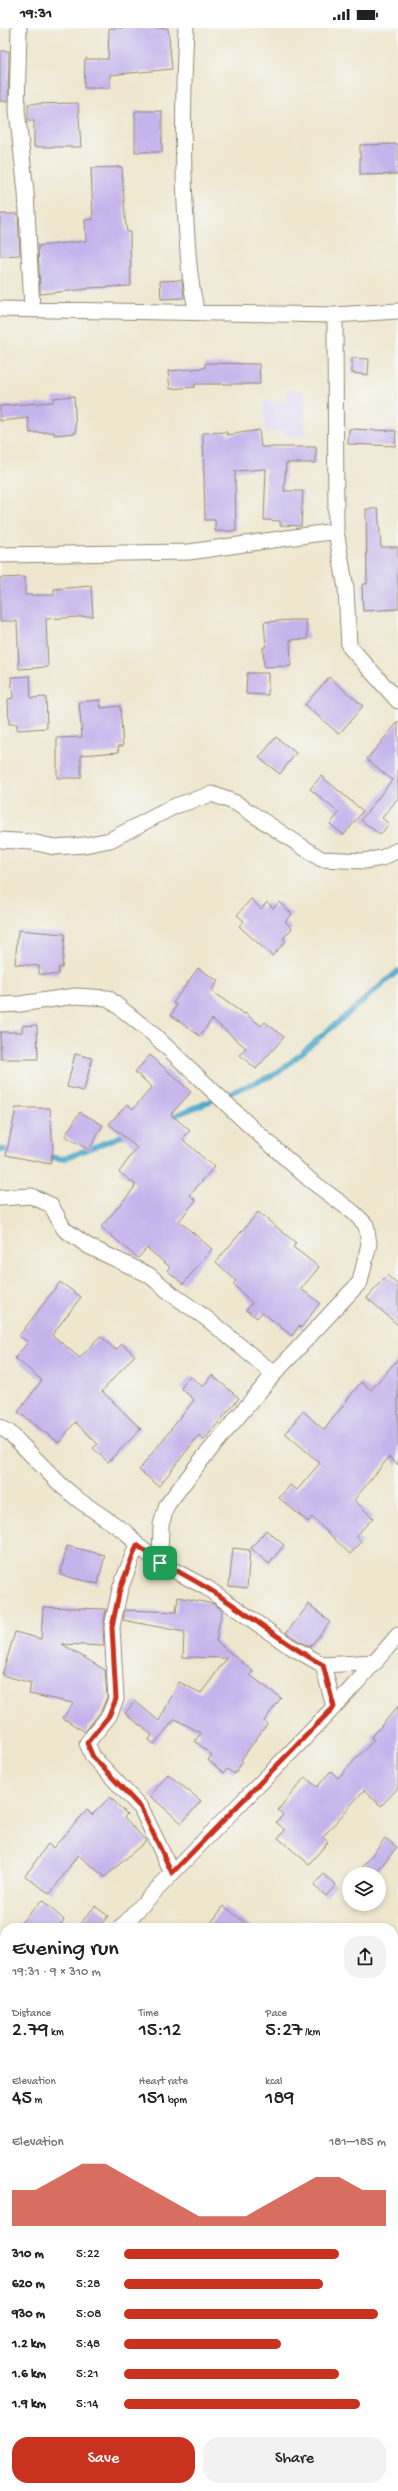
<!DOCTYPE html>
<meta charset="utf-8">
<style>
body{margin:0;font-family:"Gochi Hand",sans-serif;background:#f2f2f2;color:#202124;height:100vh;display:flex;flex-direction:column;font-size:15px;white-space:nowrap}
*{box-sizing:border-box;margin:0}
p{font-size:13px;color:#757577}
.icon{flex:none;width:22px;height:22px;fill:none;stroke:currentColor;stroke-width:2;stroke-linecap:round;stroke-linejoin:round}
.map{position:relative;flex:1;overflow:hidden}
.panel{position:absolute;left:0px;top:1895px;width:398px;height:568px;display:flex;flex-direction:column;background:#fff;border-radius:16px 16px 0 0;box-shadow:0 2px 6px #0003}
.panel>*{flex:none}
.fabs{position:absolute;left:342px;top:1839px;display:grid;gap:8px}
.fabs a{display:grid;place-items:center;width:44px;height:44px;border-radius:50%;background:#fff;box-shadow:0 2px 6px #0003;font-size:20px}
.pin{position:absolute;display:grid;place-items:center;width:34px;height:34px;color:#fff;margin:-17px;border-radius:8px;box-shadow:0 2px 6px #0006}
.round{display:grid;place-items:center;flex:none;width:42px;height:42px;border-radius:16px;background:#f2f2f2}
.overview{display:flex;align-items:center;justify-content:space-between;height:68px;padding:0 12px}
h1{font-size:22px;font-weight:600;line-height:30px}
.metrics{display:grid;grid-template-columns:repeat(3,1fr);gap:6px;height:68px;padding:4px 12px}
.metrics div{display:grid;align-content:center}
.metrics b{font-size:20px;font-weight:600}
.metrics small{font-size:11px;font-weight:400}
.metrics p{font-size:11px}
.chart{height:112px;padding:8px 12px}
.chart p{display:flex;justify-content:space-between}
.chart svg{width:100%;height:72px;margin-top:4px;fill:#c8321e;opacity:.7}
.cta{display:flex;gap:8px;margin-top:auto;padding:8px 12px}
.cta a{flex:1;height:46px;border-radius:16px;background:#c8321e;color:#fff;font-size:16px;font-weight:600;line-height:46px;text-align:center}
.cta a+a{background:#f2f2f2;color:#202124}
ul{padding:0 12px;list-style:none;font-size:13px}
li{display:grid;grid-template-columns:64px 48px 1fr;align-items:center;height:30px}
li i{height:10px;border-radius:5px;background:#c8321e}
.status{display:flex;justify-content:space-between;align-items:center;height:28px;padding:0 20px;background:#fff;direction:ltr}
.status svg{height:11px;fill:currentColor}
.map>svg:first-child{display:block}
.built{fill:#dfd5f5}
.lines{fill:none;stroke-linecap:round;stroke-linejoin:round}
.stream{stroke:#49a6c8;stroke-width:5.5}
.building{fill:#c4b4ec}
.minor-casing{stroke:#948876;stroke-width:17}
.minor{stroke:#fff;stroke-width:15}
.route-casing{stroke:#fff;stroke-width:8}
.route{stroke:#c8321e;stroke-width:5}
</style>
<div class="status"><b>19:31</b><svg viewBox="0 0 49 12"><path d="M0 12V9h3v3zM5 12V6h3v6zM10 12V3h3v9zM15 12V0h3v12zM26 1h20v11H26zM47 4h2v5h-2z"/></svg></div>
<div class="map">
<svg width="398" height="2463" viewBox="0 0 398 2463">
<rect width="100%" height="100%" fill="#f6f6f2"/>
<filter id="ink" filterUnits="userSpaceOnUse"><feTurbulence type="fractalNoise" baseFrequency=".025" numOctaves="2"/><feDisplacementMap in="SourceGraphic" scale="8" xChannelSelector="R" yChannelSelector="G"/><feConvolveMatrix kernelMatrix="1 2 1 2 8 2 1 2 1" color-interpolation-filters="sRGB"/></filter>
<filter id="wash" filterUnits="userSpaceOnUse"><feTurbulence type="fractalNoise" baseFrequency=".012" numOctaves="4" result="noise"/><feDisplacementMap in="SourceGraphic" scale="16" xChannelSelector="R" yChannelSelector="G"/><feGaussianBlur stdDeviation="0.9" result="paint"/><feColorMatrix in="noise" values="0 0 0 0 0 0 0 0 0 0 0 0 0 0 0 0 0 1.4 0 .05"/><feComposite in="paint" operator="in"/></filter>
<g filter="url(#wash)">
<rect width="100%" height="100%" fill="#eee7ce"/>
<path class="built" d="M286 362H305L306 408H283V403L265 404 264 374 286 373Z"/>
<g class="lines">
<path class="stream" d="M167 1091 278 1045 398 943
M0 1121 15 1123
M45 1128 63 1131 129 1105"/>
</g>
<g id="blocks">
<path class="building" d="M109 0H168L172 41 110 47V60H84L85 31H108Z
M0 23H9L8 73H0Z
M78 75 81 119H34V93H28V76Z
M135 83H162V124H135Z
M398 116V146L360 147V117Z
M122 139 125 190 127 204H130L131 258 88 260V261L40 266 38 218 86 213 85 192 93 191 91 140Z
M0 186H18L20 227 0 228Z
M182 252 184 270 161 271 160 253Z
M352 330 369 331 368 347 352 345Z
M205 335 259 336 260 356H195V359L170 361 168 343 205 340Z
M74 368 76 405 54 407V404L30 405 28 390 0 393V378L53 374V370Z
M349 401 396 403 395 418 348 416Z
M259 402 261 419H316V435H286L284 463H303L301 498 280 497V493L264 492 266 441 235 443 236 503H215V492H205L203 405 227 404V407Z
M366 481H378L381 519H398V581L363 583 362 556H367Z
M25 549V567H54V561L91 558 93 588 46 591 48 639 19 641 17 593H0V550Z
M292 592H306L308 611 290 612 291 638 264 639 263 619H266L264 594Z
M247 645H268V667L246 666Z
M30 648 31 670 46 669 47 700 17 702V696H9L8 671 13 670 11 649Z
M329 649 363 678 339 706 305 677Z
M100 672 101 680 120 678 123 718H118L119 724 81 727V750H57V710L82 709 79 674Z
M398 694V770L382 790 389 796 380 807 361 792 392 752 367 731Z
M276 709 296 725 280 746 259 730Z
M321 748 363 783 344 807 330 796 339 785 310 761Z
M251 871 261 881 267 874 273 880 279 874 292 886 285 893 292 900 283 911 286 913 272 928 239 898 244 893 237 887Z
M18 902 65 906 62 940 59 939 58 947 39 946V938L15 936Z
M198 940 218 953 211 963 244 986 245 985 261 998 265 994 284 1009 256 1041 240 1027 246 1020 212 991 200 1008 171 987 177 977 173 975Z
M37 997 38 1031H1L0 1004H22V998Z
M75 1026 92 1030 84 1063 67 1059Z
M150 1027 191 1064 171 1086 190 1103 182 1111 214 1139 190 1167 196 1172 179 1193 212 1221 183 1256 167 1242 170 1239 147 1220 138 1230 101 1199 134 1160 135 1156 119 1144 137 1120 109 1096 127 1076 133 1081 152 1059 135 1044Z
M16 1080H50L53 1122 50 1136 6 1127Z
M80 1084 103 1097 89 1122 65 1108Z
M258 1184 296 1215 293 1219 319 1239 301 1261 320 1275 301 1300 299 1298 292 1308 262 1284 257 1290 246 1282 252 1275 233 1256 236 1253 216 1234Z
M387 1247 398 1257V1297L367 1270Z
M60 1254 81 1269 52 1307 80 1330 100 1308 116 1322 122 1316 135 1327 102 1363 141 1401 108 1434 93 1420 98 1416 75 1394 59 1415 18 1384 42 1352 15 1330 28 1314 19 1308Z
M398 1331V1437L389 1429 354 1472 373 1490 356 1508 362 1514 350 1526 312 1489 308 1494 279 1470 290 1457 297 1462 320 1435 285 1405 303 1383 324 1402 361 1354 371 1362Z
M212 1347 239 1370 204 1412 199 1407 159 1458 139 1442 194 1372 181 1360 190 1348 203 1359Z
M266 1502 284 1517 269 1536 251 1520Z
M67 1518 105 1527 98 1556 60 1547Z
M233 1520 250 1522 247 1560 229 1558Z
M178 1569 214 1576 222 1582 216 1613 253 1643 250 1647 281 1670 264 1693 267 1696 241 1732 243 1734 234 1746 227 1741 224 1745 208 1732 212 1727 195 1713 201 1705 175 1691 154 1716 149 1712 152 1707 125 1685 135 1673 159 1693 179 1654 201 1665 227 1630 183 1629 184 1604 123 1592 125 1582 176 1584Z
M309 1576 330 1594 310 1619 286 1605Z
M43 1579 106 1581 103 1599 104 1618 62 1616 105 1642 107 1669 101 1683 85 1704 63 1690 73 1675 29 1666 31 1655 2 1647 15 1604 41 1611Z
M398 1678V1760L381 1778 364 1762 323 1809 328 1814 309 1836 278 1810 285 1802 276 1794 283 1787 278 1782 305 1749 317 1759 331 1743 338 1750 374 1712 371 1710Z
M168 1746 201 1773 182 1795 150 1768Z
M110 1769 127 1786 124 1789 146 1813 105 1849 78 1827 50 1866 25 1848 48 1816 53 1820 87 1782 92 1787Z
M385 1810 397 1819 375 1846H370L362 1840Z
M324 1846 336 1857 326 1868 314 1858Z
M42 1872 64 1892 57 1900H16Z
M95 1878 108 1888 98 1900H77Z
M224 1878 252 1900H207Z"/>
</g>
</g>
<g filter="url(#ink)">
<use href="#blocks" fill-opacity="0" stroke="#948876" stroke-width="1"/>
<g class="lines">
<g class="minor-casing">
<path id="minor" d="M19 0 17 82 26 164 32 280
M186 0C183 65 182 129 186 194 188 224 189 254 197 284
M0 281 335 287 398 283
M335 287 336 503 346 561 349 618 398 673
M0 527 189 524 336 503
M0 812 32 814 54 819 85 817 110 812 175 778 212 766 236 775 321 831 364 833 382 830 398 822
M0 977 20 976 75 968 108 970 154 1007 251 1099 310 1152 353 1184 366 1197 369 1216 360 1254 274 1346 199 1435 167 1477 161 1497 160 1535
M0 1170 31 1168 51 1177 64 1201 88 1218 149 1247 173 1267 206 1290 274 1346
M0 1399 10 1405 62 1458 80 1473 127 1505 137 1517 160 1535 207 1560 288 1617 323 1637 334 1679
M137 1517 120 1561 112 1599 116 1671 109 1688 87 1715 93 1729 141 1780 172 1845
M323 1637 376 1634
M121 1900C211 1800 312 1710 398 1607
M393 1929 398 1921
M0 2095 5 2093
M393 2119 398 2124
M0 2359 5 2363
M393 2388 398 2392
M0 2421 5 2416
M393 2427 398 2421
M128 2458 135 2463
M366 2463 370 2458"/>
</g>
<use href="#minor" class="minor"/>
</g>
</g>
<g class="lines" filter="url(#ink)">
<g class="route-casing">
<path id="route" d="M137 1517C160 1535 182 1545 207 1560 247 1584 282 1615 323 1637L334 1679 172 1845 141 1780 93 1729 87 1715 109 1688 116 1671 112 1599 120 1561Z"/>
</g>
<use href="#route" class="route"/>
</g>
</svg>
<div class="fabs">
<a><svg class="icon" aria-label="layers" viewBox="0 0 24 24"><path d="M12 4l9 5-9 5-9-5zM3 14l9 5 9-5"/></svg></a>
</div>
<div class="pin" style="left:160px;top:1535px;background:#1e9e55"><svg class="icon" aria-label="arrive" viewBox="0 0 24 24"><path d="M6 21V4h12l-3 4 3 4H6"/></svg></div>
<section class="panel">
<div class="overview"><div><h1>Evening run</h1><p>19:31 · 9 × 310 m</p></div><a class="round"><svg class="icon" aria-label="share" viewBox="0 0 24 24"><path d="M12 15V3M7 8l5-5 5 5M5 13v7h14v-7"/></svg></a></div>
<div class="metrics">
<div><p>Distance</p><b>2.79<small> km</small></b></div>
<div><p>Time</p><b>15:12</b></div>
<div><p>Pace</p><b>5:27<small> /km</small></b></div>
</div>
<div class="metrics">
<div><p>Elevation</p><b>45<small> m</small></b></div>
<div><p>Heart rate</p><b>151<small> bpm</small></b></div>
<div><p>kcal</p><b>189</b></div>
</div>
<div class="chart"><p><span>Elevation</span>181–185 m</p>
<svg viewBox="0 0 160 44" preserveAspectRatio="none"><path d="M0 44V22L10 22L20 14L30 6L40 6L50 14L60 22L70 30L80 38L90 38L100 38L110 30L120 22L130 14L140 14L150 22L160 22V44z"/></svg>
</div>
<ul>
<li><b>310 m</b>5:22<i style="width:82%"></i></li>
<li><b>620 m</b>5:28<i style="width:76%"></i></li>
<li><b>930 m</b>5:08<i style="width:97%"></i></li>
<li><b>1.2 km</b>5:48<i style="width:60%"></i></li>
<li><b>1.6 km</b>5:21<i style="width:82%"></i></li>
<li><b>1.9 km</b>5:14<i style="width:90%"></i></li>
</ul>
<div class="cta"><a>Save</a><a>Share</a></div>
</section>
</div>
